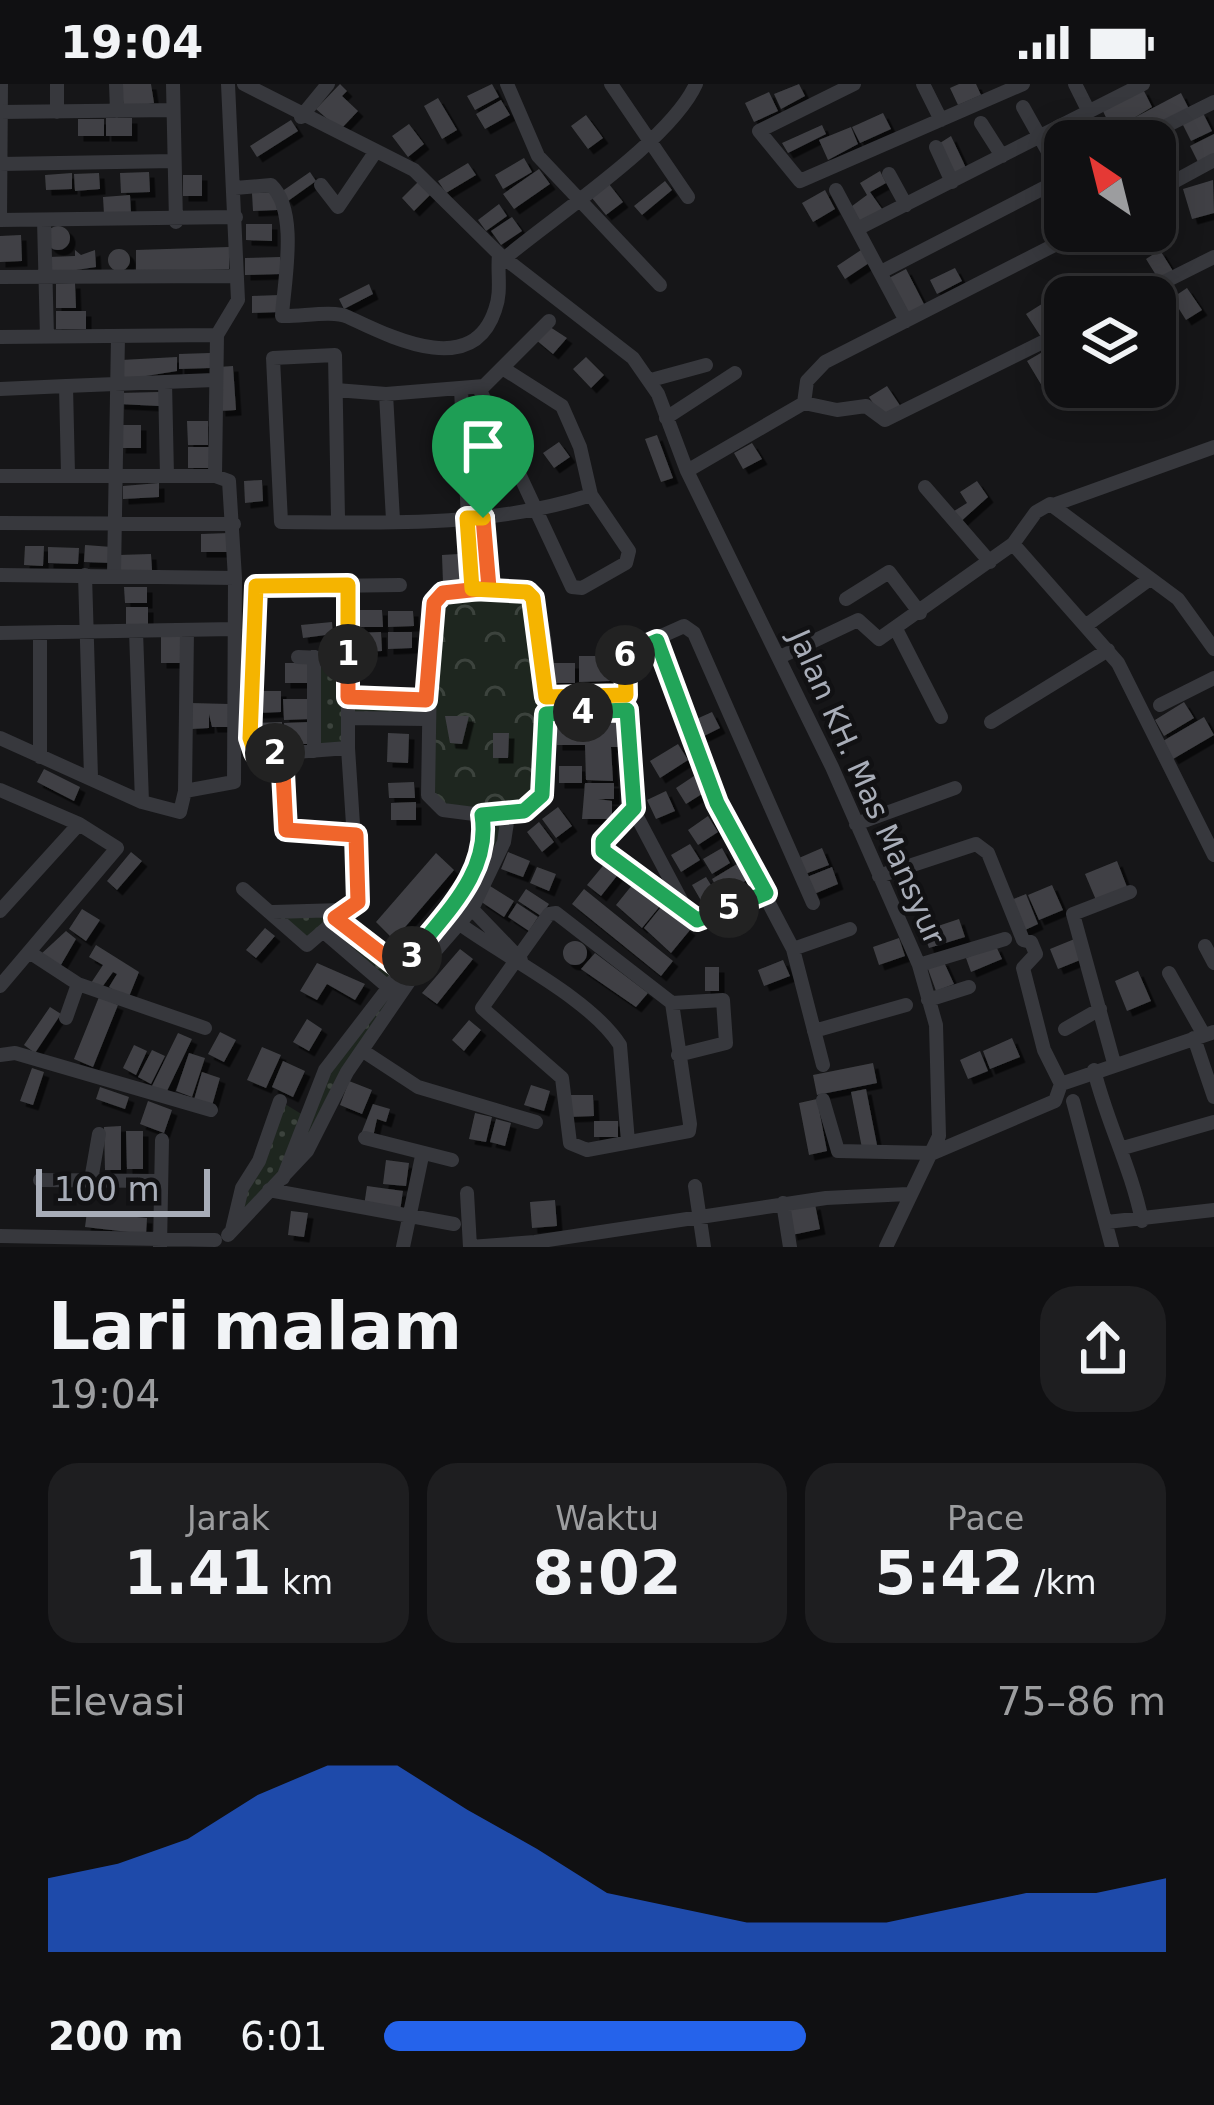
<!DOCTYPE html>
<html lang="id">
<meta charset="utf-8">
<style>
body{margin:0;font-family:"DejaVu Sans",sans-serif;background:#1e1e20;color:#f1f3f6;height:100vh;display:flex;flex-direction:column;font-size:45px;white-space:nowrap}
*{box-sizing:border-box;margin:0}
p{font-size:39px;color:#9c9d9f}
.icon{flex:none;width:66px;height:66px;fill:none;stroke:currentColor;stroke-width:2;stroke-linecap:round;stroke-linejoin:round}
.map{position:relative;height:1163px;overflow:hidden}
.sheet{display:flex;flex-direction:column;background:#101012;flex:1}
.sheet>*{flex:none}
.needle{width:78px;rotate:325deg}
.tools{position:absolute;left:1044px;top:36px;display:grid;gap:24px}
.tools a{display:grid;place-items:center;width:132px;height:132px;border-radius:24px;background:#101012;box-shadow:0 6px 30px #0003,0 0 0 3px #303032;font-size:60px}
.scale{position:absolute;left:36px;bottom:30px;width:174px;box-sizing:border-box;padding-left:12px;border:6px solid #a8adb8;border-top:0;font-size:33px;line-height:42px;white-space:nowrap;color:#a8adb8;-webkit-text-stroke:9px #111113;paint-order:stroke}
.pin{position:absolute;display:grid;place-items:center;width:102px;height:102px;color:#fff;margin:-123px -51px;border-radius:50% 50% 50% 0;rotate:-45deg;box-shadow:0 0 12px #0007}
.pin .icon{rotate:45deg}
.km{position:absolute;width:60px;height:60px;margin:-30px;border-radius:50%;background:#222;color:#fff;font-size:33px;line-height:60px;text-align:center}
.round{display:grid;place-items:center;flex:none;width:126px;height:126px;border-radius:36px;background:#1e1e20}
.head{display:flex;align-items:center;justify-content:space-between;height:204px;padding:0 48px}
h1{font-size:66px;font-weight:600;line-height:90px}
.metrics{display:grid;grid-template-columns:repeat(3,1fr);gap:18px;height:204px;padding:12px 48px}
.metrics div{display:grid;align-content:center;border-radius:30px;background:#1e1e20;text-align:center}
.metrics b{font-size:60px;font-weight:600}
.metrics small{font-size:33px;font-weight:400}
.metrics p{font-size:33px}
.chart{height:336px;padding:24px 48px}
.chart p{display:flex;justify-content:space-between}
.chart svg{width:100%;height:216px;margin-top:12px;fill:#2563eb;opacity:.7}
ul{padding:0 48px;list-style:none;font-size:39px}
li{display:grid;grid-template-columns:192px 144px 1fr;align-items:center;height:90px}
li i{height:30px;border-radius:15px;background:#2563eb}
.status{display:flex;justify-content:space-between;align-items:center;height:84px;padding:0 60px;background:#101012;direction:ltr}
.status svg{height:33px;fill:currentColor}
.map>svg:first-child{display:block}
.grass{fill:url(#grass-dots)}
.forest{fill:url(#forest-crowns)}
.building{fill:#404145;filter:url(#shadow)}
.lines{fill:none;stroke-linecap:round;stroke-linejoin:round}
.minor{stroke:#37383d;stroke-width:14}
.split-1-casing{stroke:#fff;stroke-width:24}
.split-2-casing{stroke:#fff;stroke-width:24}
.split-3-casing{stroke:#fff;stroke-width:24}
.split-4-casing{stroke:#fff;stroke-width:24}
.split-5-casing{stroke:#fff;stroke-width:24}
.split-6-casing{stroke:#fff;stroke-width:24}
.split-7-casing{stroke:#fff;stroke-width:24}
.split-1{stroke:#f0652b;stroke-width:15}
.split-2{stroke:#f5b400;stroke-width:15}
.split-3{stroke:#f0652b;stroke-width:15}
.split-4{stroke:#22a559;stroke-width:15}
.split-5{stroke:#22a559;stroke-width:15}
.split-6{stroke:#22a559;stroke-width:15}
.split-7{stroke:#f5b400;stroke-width:15}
.labels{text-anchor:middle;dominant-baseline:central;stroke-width:9;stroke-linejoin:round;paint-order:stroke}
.street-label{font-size:30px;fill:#a8adb8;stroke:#111113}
</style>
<div class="status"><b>19:04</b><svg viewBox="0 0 49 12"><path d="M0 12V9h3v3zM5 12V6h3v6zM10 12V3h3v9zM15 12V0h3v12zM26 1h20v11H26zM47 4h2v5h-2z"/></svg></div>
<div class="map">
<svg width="1214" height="1163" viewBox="0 0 1214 1163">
<defs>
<pattern id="grass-dots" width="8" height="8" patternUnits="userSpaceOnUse" patternTransform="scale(3)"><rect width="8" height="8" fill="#1e261f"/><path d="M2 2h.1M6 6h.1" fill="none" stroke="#3c433d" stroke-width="1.8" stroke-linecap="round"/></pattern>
<pattern id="forest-crowns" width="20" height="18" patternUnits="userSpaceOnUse" patternTransform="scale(3)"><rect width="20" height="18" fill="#1e261f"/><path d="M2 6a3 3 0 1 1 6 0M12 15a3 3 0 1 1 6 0" fill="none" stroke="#3c433d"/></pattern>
<filter id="shadow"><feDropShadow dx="5.5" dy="5.5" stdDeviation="0" flood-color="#0009"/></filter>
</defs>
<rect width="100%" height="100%" fill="#161618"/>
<path class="grass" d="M314 573 348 575V613L426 616 425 635 348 634V664L314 667Z
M482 731 508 732 491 789 410 896 318 1044 243 1135 232 1132 280 1017 303 1031 322 992 388 904 326 850 312 860 273 828 336 833 402 885 476 790Z"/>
<path class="forest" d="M527 508 540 532 542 711 529 725 443 726 426 705 437 514Z"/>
<path class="building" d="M121 0H151L154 19 124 24Z
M340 0 347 7 342 12 358 27 340 46 316 25Z
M492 0 499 13 475 26 467 12Z
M799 0 805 12 781 25 774 10Z
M959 0H976L981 11 958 21 950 4Z
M1143 5 1152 23 1132 35 1181 9 1190 27 1117 57 1102 25Z
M769 8 778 27 754 38 745 19Z
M438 14 457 46 442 55 424 22Z
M501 16 510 31 485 45 476 30Z
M1202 27 1212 47 1191 57 1181 37Z
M883 29 891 45 860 59 852 43Z
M586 31 603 54 588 65 571 42Z
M106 34H132V52H106Z
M78 35H104V52H78Z
M291 36 298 47 257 73 250 62Z
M409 40 424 60 408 73 392 52Z
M822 41 826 50 788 69 782 59Z
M851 43 858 60 828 76 819 56Z
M1214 50V70L1198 78 1190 62Z
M951 52 967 86 955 93 940 59Z
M524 74 532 88 503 105 495 91Z
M468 79 476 91 446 109 438 97Z
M539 85 550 100 514 125 503 110Z
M880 87 886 99 870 108 882 125 859 141 848 125 867 111 860 99Z
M149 88 150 108 121 109 120 89Z
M310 88 316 97 288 117 281 108Z
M72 89V105L46 106 45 91Z
M99 89 100 105 75 107 74 90Z
M183 91H202V112H183Z
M1213 96 1214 129 1192 135 1183 105Z
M419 97 432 109 414 127 402 114Z
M665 97 672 106 642 131 634 122Z
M609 100 623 118 606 131 592 114Z
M825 106 835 125 813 138 802 119Z
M276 108 277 126 253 127 252 109Z
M130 111 131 129 104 130 103 113Z
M499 120 507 132 486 147 478 136Z
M512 133 522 147 501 161 491 147Z
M246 140H272V157L246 156Z
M46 154a12 12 0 1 1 24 0a12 12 0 1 1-24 0Z
M21 151 22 177 0 178V152Z
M229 163V185L136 188V166Z
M108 176a11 11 0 1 1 22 0a11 11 0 1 1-22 0Z
M75 166 81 171 95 166 96 183 49 190V173L75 172Z
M861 166 869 179 845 195 837 182Z
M1160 166 1173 187 1159 196 1146 175Z
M280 173 281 190 245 191V174Z
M955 184 962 197 937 210 930 196Z
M906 185 925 222 909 230 889 194Z
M75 199 76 224H56V200Z
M369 200 373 210 344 225 339 215Z
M1187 204 1202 226 1186 236 1172 214Z
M280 211V228L252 229V212Z
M1045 218 1061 244 1043 256 1026 230Z
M56 227H86V245H56Z
M547 241 567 254 553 270 535 255Z
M1065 255V292L1042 302 1027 277Z
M210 269V284L179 285V270Z
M177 273V287L121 296V276Z
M586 273 604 291 591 304 573 285Z
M233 282 236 326 220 327 218 283Z
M887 302 901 323 883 334 869 313Z
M159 308V322L119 320V309Z
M187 337H208V361H188Z
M122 341H141V364H120Z
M657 351 673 394 661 398 645 355Z
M559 358 570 373 554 384 543 369Z
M752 359 762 375 743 385 734 369Z
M188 363H209V384H188Z
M262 396 263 417 245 419 244 397Z
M977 397 988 413 958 440 951 429 967 419 960 408Z
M159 399V413L123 415V402Z
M230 449V468H201V450Z
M85 461 112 463V479L84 478Z
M25 462H44L43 482 24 481Z
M48 463 79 464 78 480 48 479Z
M151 470 152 486 119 487V471Z
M459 470 460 498 443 499 442 471Z
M124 503H147V519H125Z
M126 523H148V540H126Z
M359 526H382L383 543H359Z
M388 527H413L414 542 388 543Z
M332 538 333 550 303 554 301 541Z
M381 548 382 567 358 568 357 549Z
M388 548H412V564L388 565Z
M182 552V579H161V553Z
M579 572H610V597L579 598Z
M285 579H310V599H285Z
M552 579H575V599H552Z
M256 607H281V628L257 629Z
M283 615H310V635L284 636Z
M1184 618 1194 634 1164 652 1155 636Z
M190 619 229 620V643H212L209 630V644L191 645Z
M712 628 720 644 700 654 692 637Z
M445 632H469L462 660 450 659Z
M1204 633 1214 651 1173 675 1163 657Z
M585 634H620V663H611L613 697 586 696 585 661H557V640H585Z
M282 638V658L254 659V639Z
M310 638V660H285L284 639Z
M388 649 409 650 408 679 387 678Z
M493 649H509L508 674H493Z
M678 660 688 676 660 694 650 677Z
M559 682H582V699H559Z
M44 685 80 703 74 717 37 698Z
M694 692 705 708 686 720 676 704Z
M414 698 415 714H389L388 699Z
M585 699H614V715H598L612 717V735H582Z
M666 707 675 727 656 735 647 716Z
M416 718V736H391V719Z
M558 723 572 742 556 754 542 735Z
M708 732 718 748 698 761 688 746Z
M539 738 554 758 542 768 527 748Z
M690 760 700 776 681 788 671 771Z
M722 764 730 779 712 790 703 775Z
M822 764 829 781 805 790 799 774Z
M131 768 142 777 117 806 107 797Z
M508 768 530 777 523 793 501 785Z
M436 769 454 786 394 856 376 838Z
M607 777 620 788 601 812 587 801Z
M1117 777 1127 803 1096 816 1085 790Z
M737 780 747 796 721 811 712 795Z
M537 783 556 790 549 807 530 799Z
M832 783 838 800 814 810 807 793Z
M706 793 717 811 703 820 692 801Z
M633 800 660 822 642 844 616 821Z
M1052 801 1063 826 1039 836 1028 811Z
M490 802 514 817 504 833 480 817Z
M526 805 549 820 541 832 518 817Z
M584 805 673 877 661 892 572 820Z
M1026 810 1038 840 1023 847 1011 816Z
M517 819 538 833 529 847 508 833Z
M661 823 690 846 671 869 644 844Z
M82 825 100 836 86 857 69 845Z
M959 835 965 853 929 864 923 847Z
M265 844 275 852 256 874 246 866Z
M66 847 76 855 58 886 40 871Z
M899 854 905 872 879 881 873 863Z
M1077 854 1085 874 1058 885 1050 865Z
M563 869a12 12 0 1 1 24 0a12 12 0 1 1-24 0Z
M96 861 139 888 128 915 109 903 117 890 113 888 100 906 91 899 103 881 89 873Z
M996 862 1002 875 971 888 966 874Z
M460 865 473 875 437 920 422 909Z
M595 869 648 909 636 923 581 885Z
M783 876 790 892 764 902 758 886Z
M943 876 954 900 936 907 927 882Z
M317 879 365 900 355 916 327 900 317 916 300 907Z
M705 883H719V907H705Z
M1138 887 1151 917 1127 927 1115 897Z
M99 913 118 921 93 983 74 975Z
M50 923 61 930 35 969 24 961Z
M307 935 322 945 309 967 293 958Z
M469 936 481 946 464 967 452 956Z
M220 948 236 956 224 978 208 970Z
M178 949 192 955 166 1009 152 1002Z
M1012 954 1020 973 990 985 983 967Z
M134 961 147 967 136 991 123 984Z
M262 963 281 971 266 1004 247 996Z
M152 966 165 972 151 1000 138 993Z
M980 967 988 987 968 995 960 976Z
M189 969 205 974 192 1013 176 1007Z
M283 977 305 987 293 1013 272 1003Z
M873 979 877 999 817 1011 813 991Z
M32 984 44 988 33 1021 20 1017Z
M202 988 220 994 211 1025 193 1019Z
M349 997 372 1006 362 1030 340 1021Z
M531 1001 550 1007 544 1027 524 1021Z
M100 1003 129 1013 125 1025 96 1015Z
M866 1005 877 1061 862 1064 851 1008Z
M568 1011H593L594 1032 568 1033Z
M817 1015 827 1067 809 1071 799 1019Z
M148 1017 172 1026 164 1049 140 1040Z
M373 1020 390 1025 386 1038 377 1035 373 1053 361 1050Z
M475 1029 492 1033 486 1058 469 1055Z
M496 1035 511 1039 505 1062 490 1058Z
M594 1037H618V1053H594Z
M121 1042V1086H105L104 1043Z
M126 1047H143V1085H127Z
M386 1076 409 1079 406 1102 383 1100Z
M367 1102 403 1107 400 1127 364 1122Z
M555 1116 557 1142 532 1144 530 1118Z
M815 1120 820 1145 792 1151 787 1126Z
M291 1127 308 1129 304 1153 288 1151Z
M87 1128 147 1134 146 1150 85 1143Z"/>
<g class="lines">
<path class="minor" d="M116 0 117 27
M173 0 176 138
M244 0 414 86 499 170 633 274 658 310 687 387 832 683 919 881 936 941 939 1052 886 1163
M507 0 538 72 660 201
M611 0 688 113
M854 0 759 47 800 97 1023 0
M923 0 941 36
M1075 0 1089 28
M1023 23 1065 98
M0 28 173 26
M57 28V0
M301 33 328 0
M981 39 1002 72
M1136 57 1214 18
M936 63 952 98
M1 80 174 77
M889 90 906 121
M321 101 338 123 376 67
M235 104 271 101C299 127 284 198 282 232 300 233 333 226 348 233 389 252 472 296 495 226 502 208 497 189 499 170
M836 106 906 237
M1155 108 1214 76
M0 136 236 133
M0 136 1 0
M44 136 47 253
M857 145 1143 0
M505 174C555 132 671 56 696 0
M881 188 1065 93
M0 193 237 192
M1134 213 1214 173
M0 253 217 251
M651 296 706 281
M165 298 167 392
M66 302 214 296
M479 304 572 503 582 504 626 479 629 467 591 411 580 363 562 322 504 285
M0 305 66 302 68 390
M336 306 386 310 484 302 549 237
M461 306 472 505
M386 310 393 436
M804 319 837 326 866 322 885 336 1065 247
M666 334 735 289
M687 387 804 319 807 297 825 278 1082 147
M0 392H215L229 397 235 494 234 698 185 707
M215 392 217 251 238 216 228 0
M925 403 990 478
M1053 421 1214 363
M483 433 489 504
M338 434 335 271 273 274 281 438C383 439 493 443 591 411
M0 439 234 440
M1013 460 1118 579 1214 771
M114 490 118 252
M0 491 235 494
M85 491 91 693
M846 515 889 488 920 529
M1088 540 1147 497
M896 545 941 633
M136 547 142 718
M0 549 235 545
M40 549V673
M657 557 724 734 793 865 823 981
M298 573 348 575
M314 573V667
M780 573 858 536 879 555 1013 460 1036 428 1050 420 1178 515 1214 565
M348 613 426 616
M546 613 626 612
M1160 621 1214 594
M546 630 627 626
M348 634 425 635
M991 638 1108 566
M0 654 142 718 180 728 185 707 187 546
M282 669 348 664
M0 706 79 740 117 764 0 902
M634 725 603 756V767L685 828
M856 740 955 704
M356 751 286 746 282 669H255L251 663 255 503 400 501
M879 792 976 760 988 769 1023 856 1031 858 1036 870 1023 884 1044 966 1061 1000
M243 805 307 861 358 817 348 664V501
M765 809 703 835 689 831 635 729 622 576 628 567 684 542 694 549 813 819
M472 825 521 876
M0 827 79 740
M273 828 342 826
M335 834 401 885
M457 838C504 873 589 913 620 961L628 1058
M325 849 389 904
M1205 862 1214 879
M793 865 850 845
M29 868 78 900 205 944
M919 881 1005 855
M1169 889 1204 951
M928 916 969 903
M672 919 690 1040 689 1047 587 1066 570 1059 562 994 482 924 549 830 556 829 672 919 723 916 726 959 678 971
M66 934 78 900
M1065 945 1100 925
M814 947 906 921
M1194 954 1214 1013
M363 967 418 1003 536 1038
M0 971 15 969 211 1026
M1114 979 1073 830 1130 808
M1094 986C1107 1039 1131 1083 1142 1137
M823 1016 838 1067 933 1069 1055 1017 1061 1000 1214 948
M1073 1017 1112 1163
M365 1054 452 1076
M1123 1064 1214 1038
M283 1094 325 986 476 790 486 755 482 731 443 726 428 711 431 526 443 509 489 504 527 508C559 541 544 665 542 711L524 727 482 731
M40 1096 160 1097
M91 1096 99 1050
M695 1102 704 1163
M269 1106 454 1140
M467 1109 470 1163
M783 1119 790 1163
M1107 1138 1214 1126
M232 1146 242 1104 259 1077 280 1017
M228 1151 307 1067 347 988 410 896 472 825 504 758 508 732
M0 1152 215 1156
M160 1163 162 1056
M403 1163 422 1072
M470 1163 535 1158 826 1114 908 1110"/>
</g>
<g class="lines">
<g class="split-1-casing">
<path id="split-1" d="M348 570V613L426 616 434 519 443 509 489 504 483 434"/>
</g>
<g class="split-2-casing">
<path id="split-2" d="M275 669H255L250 654 256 502 348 501V570"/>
</g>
<g class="split-3-casing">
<path id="split-3" d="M275 669H282L286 746 356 751 358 818 335 834 401 885 412 872"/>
</g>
<g class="split-4-casing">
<path id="split-4" d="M412 872C445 829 491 789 482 731L524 727 542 711 546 630 583 628"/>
</g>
<g class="split-5-casing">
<path id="split-5" d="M583 628 627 626 634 724 603 757V767L697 836 729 824"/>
</g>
<g class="split-6-casing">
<path id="split-6" d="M625 571 657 557 717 719 766 809 729 824"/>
</g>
<g class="split-7-casing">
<path id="split-7" d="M483 434H467L472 505 527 508 533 514 546 613 626 611 625 571"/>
</g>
<use href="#split-1" class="split-1"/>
<use href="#split-2" class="split-2"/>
<use href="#split-3" class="split-3"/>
<use href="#split-4" class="split-4"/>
<use href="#split-5" class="split-5"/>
<use href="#split-6" class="split-6"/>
<use href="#split-7" class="split-7"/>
</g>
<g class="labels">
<g class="street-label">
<text transform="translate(867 703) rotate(66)">Jalan KH. Mas Mansyur</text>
</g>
</g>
</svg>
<div class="tools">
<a><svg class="needle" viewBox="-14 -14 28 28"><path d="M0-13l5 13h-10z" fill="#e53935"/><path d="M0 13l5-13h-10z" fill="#9c9d9f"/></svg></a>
<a><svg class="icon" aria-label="layers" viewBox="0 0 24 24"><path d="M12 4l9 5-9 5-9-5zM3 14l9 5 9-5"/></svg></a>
</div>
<div class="scale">100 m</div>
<div class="pin" style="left:483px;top:434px;background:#1e9e55"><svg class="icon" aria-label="arrive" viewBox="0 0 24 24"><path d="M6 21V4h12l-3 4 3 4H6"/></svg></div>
<b class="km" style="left:348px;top:570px">1</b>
<b class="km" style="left:275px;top:669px">2</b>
<b class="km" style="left:412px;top:872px">3</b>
<b class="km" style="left:583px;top:628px">4</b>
<b class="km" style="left:729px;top:824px">5</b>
<b class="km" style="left:625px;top:571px">6</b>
</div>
<section class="sheet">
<div class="head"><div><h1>Lari malam</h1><p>19:04</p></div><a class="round"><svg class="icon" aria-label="share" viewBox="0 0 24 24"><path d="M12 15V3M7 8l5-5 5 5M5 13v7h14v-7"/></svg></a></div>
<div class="metrics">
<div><p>Jarak</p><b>1.41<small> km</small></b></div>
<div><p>Waktu</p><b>8:02</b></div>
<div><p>Pace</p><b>5:42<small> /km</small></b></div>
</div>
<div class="chart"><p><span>Elevasi</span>75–86 m</p>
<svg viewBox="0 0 160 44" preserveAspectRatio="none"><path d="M0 44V29L10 26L20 21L30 12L40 6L50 6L60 15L70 23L80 32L90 35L100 38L110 38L120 38L130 35L140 32L150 32L160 29V44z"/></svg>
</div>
<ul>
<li><b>200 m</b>6:01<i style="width:54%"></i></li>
</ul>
</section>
